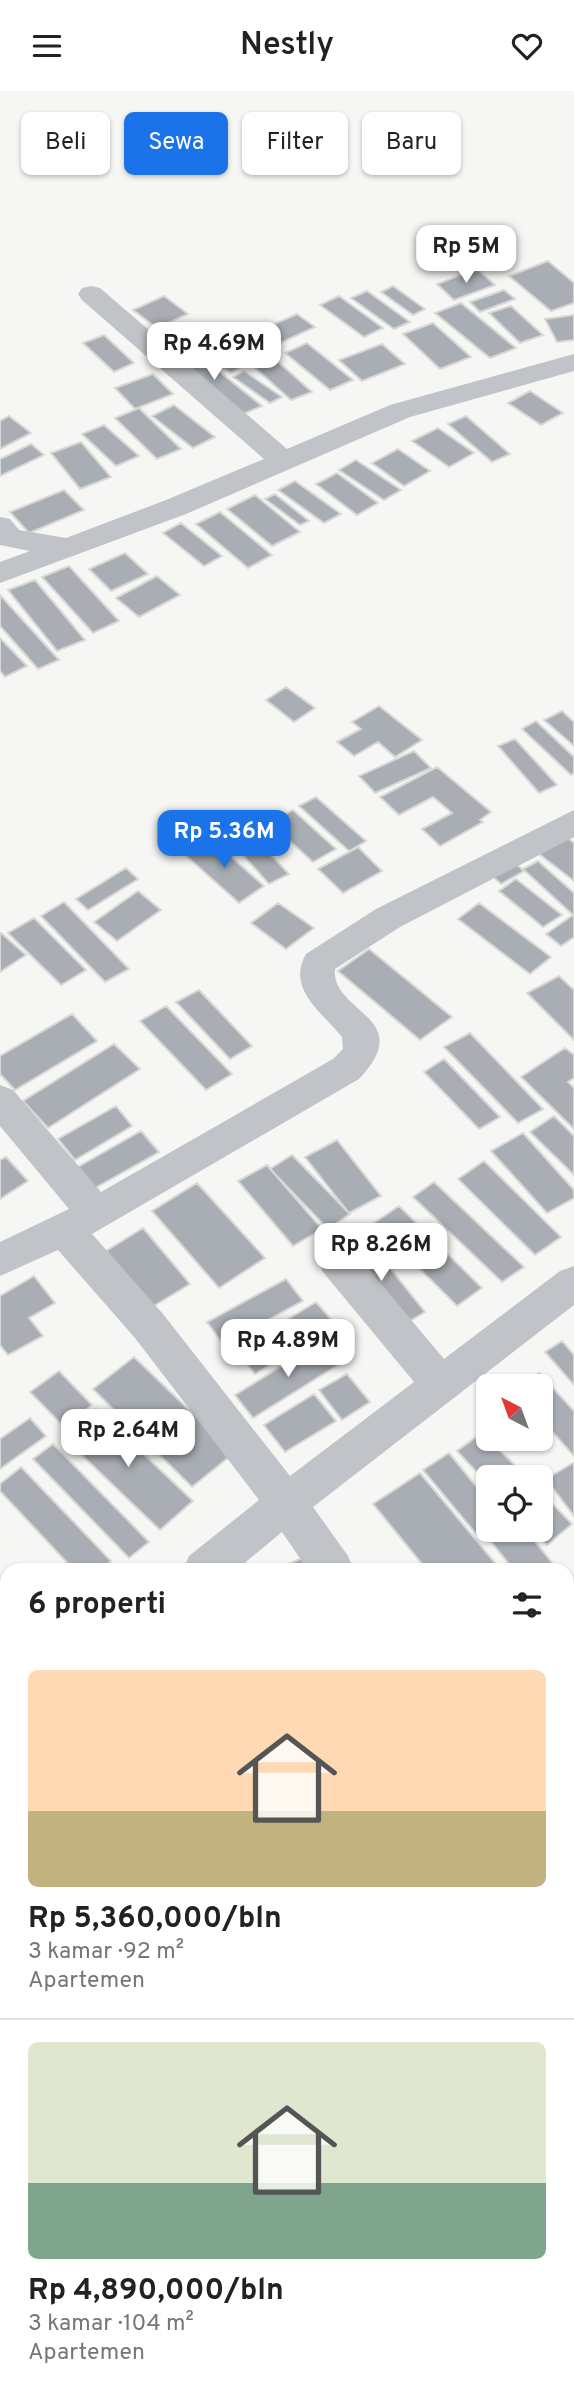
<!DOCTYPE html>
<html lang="id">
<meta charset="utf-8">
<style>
:root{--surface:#fff;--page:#f6f6f6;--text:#222;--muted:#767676;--line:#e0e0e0;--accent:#1a73e8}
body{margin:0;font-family:Overpass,sans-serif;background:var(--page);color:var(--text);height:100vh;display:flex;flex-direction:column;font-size:26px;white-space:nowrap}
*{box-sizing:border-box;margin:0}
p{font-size:23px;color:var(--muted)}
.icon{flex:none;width:38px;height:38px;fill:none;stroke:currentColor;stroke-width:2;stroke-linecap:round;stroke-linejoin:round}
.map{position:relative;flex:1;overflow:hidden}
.panel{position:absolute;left:0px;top:1472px;width:574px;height:842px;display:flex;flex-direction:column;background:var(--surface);border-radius:21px 21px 0 0;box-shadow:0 2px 5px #0004}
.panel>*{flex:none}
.guide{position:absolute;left:21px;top:21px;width:532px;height:63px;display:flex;gap:14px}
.needle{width:46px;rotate:319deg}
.controls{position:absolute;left:476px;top:1283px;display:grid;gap:14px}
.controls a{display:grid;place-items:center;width:77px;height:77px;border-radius:10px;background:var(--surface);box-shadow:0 2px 5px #0004;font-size:35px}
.price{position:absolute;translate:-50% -60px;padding:0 16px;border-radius:14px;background:#fff;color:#222;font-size:23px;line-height:46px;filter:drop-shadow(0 2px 4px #0008)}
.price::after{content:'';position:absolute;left:50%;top:42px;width:21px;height:16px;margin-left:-10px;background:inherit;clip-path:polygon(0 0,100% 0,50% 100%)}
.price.current{background:var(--accent);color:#fff}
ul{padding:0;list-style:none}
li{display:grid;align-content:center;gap:14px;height:371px;padding:0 28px}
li+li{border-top:2px solid var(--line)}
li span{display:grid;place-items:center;height:217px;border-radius:10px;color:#555}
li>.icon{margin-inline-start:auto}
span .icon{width:126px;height:126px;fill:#fffc;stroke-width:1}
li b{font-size:30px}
h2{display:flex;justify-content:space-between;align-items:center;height:84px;padding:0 28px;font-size:30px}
.chip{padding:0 24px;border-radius:10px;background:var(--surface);box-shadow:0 2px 5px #0004;font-size:24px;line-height:63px}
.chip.current{background:var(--accent);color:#fff}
header{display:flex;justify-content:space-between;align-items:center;height:91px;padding:0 28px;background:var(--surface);font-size:32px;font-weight:600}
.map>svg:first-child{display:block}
</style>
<header><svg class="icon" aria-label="menu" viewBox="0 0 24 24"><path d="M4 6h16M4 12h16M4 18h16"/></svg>Nestly<svg class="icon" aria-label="heart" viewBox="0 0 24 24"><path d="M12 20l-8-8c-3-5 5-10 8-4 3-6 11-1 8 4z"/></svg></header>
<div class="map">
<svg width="574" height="2313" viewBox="0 0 574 2313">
<rect width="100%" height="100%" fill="#f6f6f4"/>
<path fill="#a8aeb4" stroke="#d8d8d6" stroke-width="2" d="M548 170 574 192V212L551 220 509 185Z
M477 178 495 194 454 209 437 193Z
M393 195 425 218 413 224 381 201Z
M504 199 515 208 480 221 470 211Z
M367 200 410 231 394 238 351 207Z
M164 205 188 223 157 237 133 219Z
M339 205 383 237 364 246 320 214Z
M461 212 516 257 490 267 435 222Z
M511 215 543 244 520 252 489 222Z
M297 223 315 236 278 253 261 239Z
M574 224V249L557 251 545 228Z
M433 232 471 266 440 278 403 243Z
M172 236 192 250 171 260 151 246Z
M240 241 267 263 253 270 224 248Z
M104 244 134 272 114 281 83 252Z
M206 249 246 274 231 282 192 257Z
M307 252 353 289 330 299 285 262Z
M382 253 405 273 362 290 339 269Z
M189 256 262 315 238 325 167 266Z
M276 269 312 301 291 309 255 277Z
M244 280 282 306 270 312 233 286Z
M153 283 173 303 135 318 115 297Z
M530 300 563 322 541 334 508 312Z
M174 314 215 346 193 357 152 325Z
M139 317 181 358 157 368 115 327Z
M9 325 31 342 0 358V330Z
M466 325 510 363 492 371 448 333Z
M104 334 139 365 116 375 82 343Z
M438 337 474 362 449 376 412 350Z
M81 351 111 386 80 398 51 362Z
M31 353 44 364 0 385V368Z
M398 358 430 380 404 395 372 372Z
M356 369 401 399 384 409 339 379Z
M337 382 378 412 357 424 316 393Z
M295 390 341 423 324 432 278 399Z
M64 399 84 419 29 442 10 421Z
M275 403 309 430 300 434 265 408Z
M255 404 300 441 272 455 227 418Z
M220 421 272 464 248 477 196 433Z
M181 432 222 465 204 475 163 442Z
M125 462 148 483 111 500 89 478Z
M69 475 119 530 93 542 42 486Z
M157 485 180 504 139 526 116 507Z
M35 489 85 549 57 560 8 499Z
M0 504 59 569 38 578 0 535Z
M0 547 27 575 5 586 0 580Z
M286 596 315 617 294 631 266 609Z
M379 615 422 649 395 666 378 651 354 665 337 651 361 638 352 631Z
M562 620 574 631V655L544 629Z
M536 630 574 666V682L571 684 522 638Z
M515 648 557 694 539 702 498 655Z
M414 660 431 677 375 702 359 685Z
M437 676 491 721 480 729 483 731 440 755 422 738 452 722 433 706 399 724 380 706Z
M316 706 366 750 349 760 299 715Z
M293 719 336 758 313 771 270 732Z
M560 741 574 752V790L534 759Z
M252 744 289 783 269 793 233 753Z
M209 746 264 795 239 812 183 762Z
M358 756 382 780 343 802 318 778Z
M510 767 524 780 501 793 487 780Z
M538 770 574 802V846L561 855 546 843 573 824 523 778Z
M126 777 138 788 88 819 76 808Z
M516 788 562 824 543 836 499 800Z
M138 800 161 819 117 850 94 831Z
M64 811 129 878 105 891 41 825Z
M278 812 314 837 286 858 251 832Z
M479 812 551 866 530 883 458 828Z
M34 827 86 879 61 894 8 842Z
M1 842 26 864 0 881V843Z
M369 858 452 926 420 949 338 880Z
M559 885 574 899V949L527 902Z
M199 899 252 955 230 968 176 911Z
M166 915 232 983 206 999 140 930Z
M72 923 97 950 15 999 0 983V965Z
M470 942 543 1018 518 1032 444 956Z
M114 953 140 978 48 1037 23 1010Z
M565 957 574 964V987L568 991 574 997V1038L521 986Z
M444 968 500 1026 479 1038 424 981Z
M116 1015 132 1035 75 1069 58 1048Z
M554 1025 574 1045V1084L530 1041Z
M141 1040 159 1061 95 1097 78 1076Z
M523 1042 574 1099V1107L547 1122 491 1060Z
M337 1049 381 1105 349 1122 305 1066Z
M292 1064 349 1122 350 1123 328 1138 270 1078Z
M6 1066 28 1090 0 1108V1069Z
M484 1070 561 1146 535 1164 458 1088Z
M267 1074 322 1138 293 1155 238 1090Z
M434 1091 524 1176 502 1191 413 1106Z
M197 1092 265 1167 219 1197 152 1120Z
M399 1115 482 1197 457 1215 374 1132Z
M143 1137 190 1193 152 1216 106 1160Z
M366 1147 425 1221 396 1238 337 1163Z
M34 1185 55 1212 29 1227 43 1245 8 1264 0 1254V1205Z
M286 1188 303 1210 223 1253 207 1231Z
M316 1211 335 1233 255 1283 236 1260Z
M322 1250 341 1272 253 1327 235 1304Z
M562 1250 574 1264V1294L545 1261Z
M134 1266 234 1362 192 1396 93 1298Z
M59 1280 92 1314 64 1336 30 1301Z
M539 1282 574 1320V1365L541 1328V1295H521Z
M347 1283 370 1311 342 1329 319 1299Z
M314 1303 336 1330 285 1361 264 1334Z
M96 1318 193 1410 160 1439 63 1346Z
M30 1327 46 1345 0 1378V1348Z
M483 1341 488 1348 527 1386H488V1393L457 1360Z
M53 1353 149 1451 129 1467 33 1368Z
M449 1362 488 1410V1436L477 1444 423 1379Z
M573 1372 574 1373V1425L546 1388Z
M21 1376 111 1470 101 1479H74L0 1400V1393Z
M420 1382 501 1479H427L373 1413Z
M541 1401 572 1433 547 1454 531 1438H541Z
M501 1438H525L558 1479H514L488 1447Z
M302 1467 308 1479H275Z
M567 1490 574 1498V1554L567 1545Z
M567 1557 574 1566V1611L567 1616Z
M574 1652V1720L572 1722 567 1715V1657Z
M7 1806V1850L0 1839V1811Z
M0 1922 7 1930V2002L0 2008Z
M567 1988 574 1997V2046L567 2051Z
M7 2012V2044L0 2034V2018Z
M574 2049V2110L567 2116V2055Z
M574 2143V2203L567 2210V2150Z
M0 2182 7 2193V2246L0 2236Z
M574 2223V2264L567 2255V2231Z
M0 2262 7 2271V2306H19L13 2313H0Z
M48 2306H70L64 2313H52Z
M104 2306H149L142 2313H109Z
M456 2306H539L545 2313H462Z"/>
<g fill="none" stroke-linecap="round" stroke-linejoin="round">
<path fill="#c0c3c7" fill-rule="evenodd" d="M91 195 100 197 287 358 390 314 574 263V280L410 326 186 423 0 492V471L30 460 0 454V426L10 428 19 439 66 447 166 409 264 368 82 209 78 203 82 197Z
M574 719V746L400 836 335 878C331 922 418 926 359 988L92 1143 163 1223 290 1385 414 1291 323 1181 318 1169 323 1157 337 1153 351 1157 444 1268 560 1180 574 1175V1214L313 1416 348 1465 354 1479H308L282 1441 236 1479H183L189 1465 259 1409 135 1247 58 1159 0 1185V1151L69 1118 0 1035V994L13 999 101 1101 333 968 343 958 342 946C322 921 286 898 306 863L376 818Z
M7 1618V1665L0 1668V1621Z
M7 2098V2152L0 2155V2101Z
M567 2266 574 2269V2313H550L547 2306H567Z"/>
</g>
</svg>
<div class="controls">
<a><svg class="needle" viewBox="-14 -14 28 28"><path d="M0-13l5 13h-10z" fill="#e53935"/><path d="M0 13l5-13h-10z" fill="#767676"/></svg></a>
<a><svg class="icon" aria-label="locate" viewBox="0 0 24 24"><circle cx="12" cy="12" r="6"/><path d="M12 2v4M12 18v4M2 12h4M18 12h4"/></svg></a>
</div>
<b class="price" style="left:466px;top:194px">Rp 5M</b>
<b class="price" style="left:214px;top:291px">Rp 4.69M</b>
<b class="price current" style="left:224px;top:779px">Rp 5.36M</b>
<b class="price" style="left:381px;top:1192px">Rp 8.26M</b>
<b class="price" style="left:288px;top:1288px">Rp 4.89M</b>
<b class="price" style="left:128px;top:1378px">Rp 2.64M</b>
<div class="guide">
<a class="chip">Beli</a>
<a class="chip current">Sewa</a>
<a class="chip">Filter</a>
<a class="chip">Baru</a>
</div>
<section class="panel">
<h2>6 properti<svg class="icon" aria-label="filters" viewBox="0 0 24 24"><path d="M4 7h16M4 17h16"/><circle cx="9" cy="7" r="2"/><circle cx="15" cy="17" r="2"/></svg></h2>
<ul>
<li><span style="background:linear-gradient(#ffd9b3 65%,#c2b280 0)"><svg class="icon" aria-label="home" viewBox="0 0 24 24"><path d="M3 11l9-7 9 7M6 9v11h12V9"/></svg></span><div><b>Rp 5,360,000/bln</b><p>3 kamar · 92 m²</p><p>Apartemen</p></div></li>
<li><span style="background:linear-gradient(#dfe7d0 65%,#7fa58c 0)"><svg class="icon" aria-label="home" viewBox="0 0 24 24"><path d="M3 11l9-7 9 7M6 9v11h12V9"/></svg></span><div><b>Rp 4,890,000/bln</b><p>3 kamar · 104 m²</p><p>Apartemen</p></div></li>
</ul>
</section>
</div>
